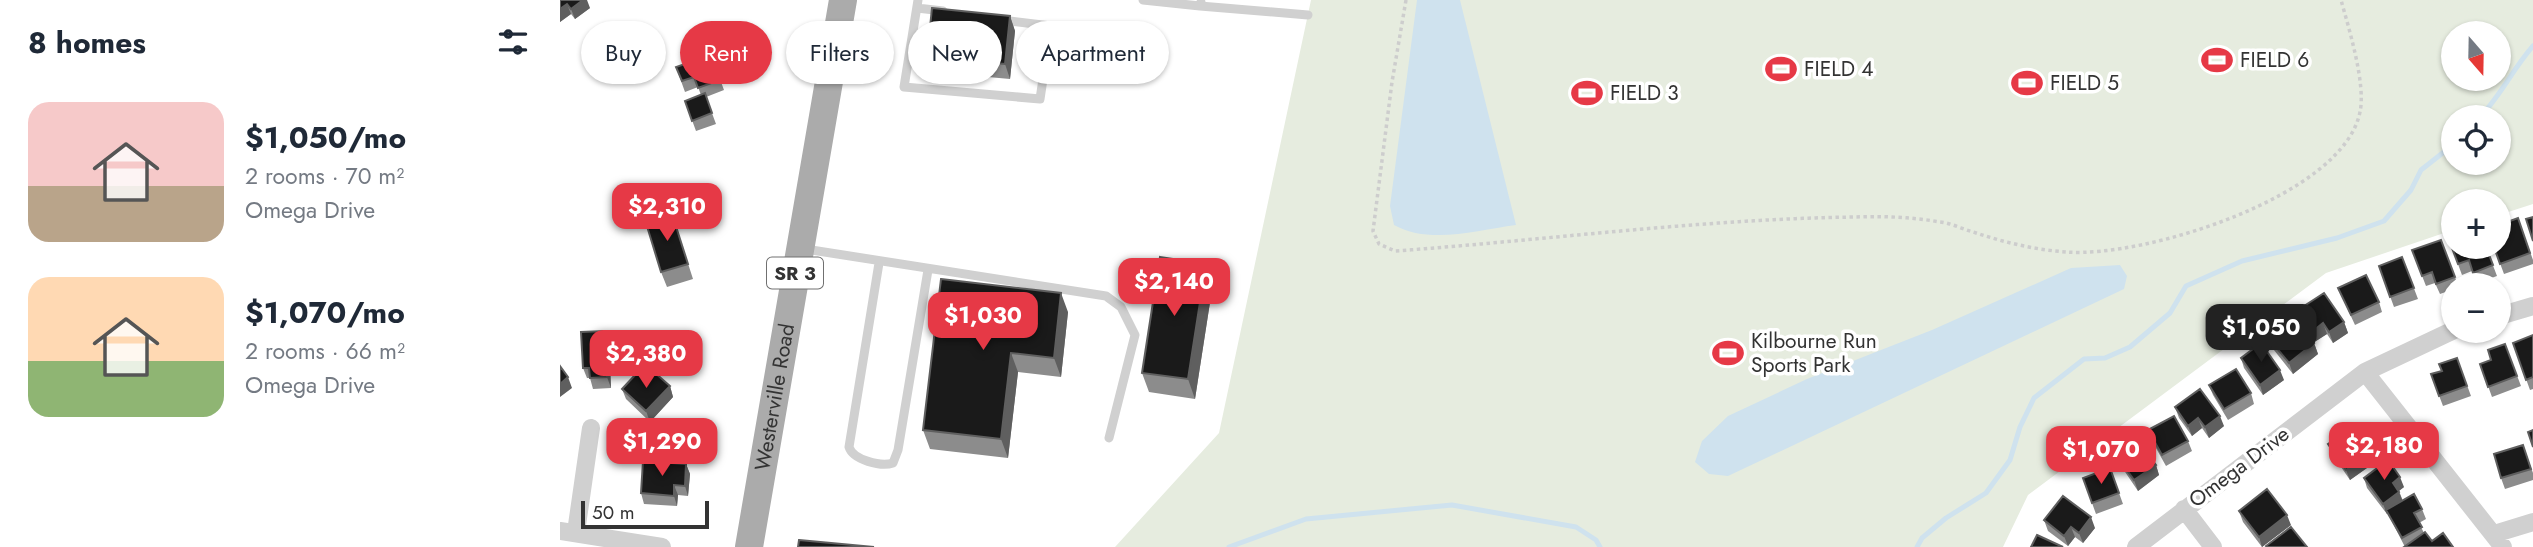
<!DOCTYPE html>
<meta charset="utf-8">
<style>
:root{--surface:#fff;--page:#f2f2f3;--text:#1f2937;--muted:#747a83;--accent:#e63946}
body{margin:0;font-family:Jost,sans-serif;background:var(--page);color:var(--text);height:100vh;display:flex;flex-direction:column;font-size:26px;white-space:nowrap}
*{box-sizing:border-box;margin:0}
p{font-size:23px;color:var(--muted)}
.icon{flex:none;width:38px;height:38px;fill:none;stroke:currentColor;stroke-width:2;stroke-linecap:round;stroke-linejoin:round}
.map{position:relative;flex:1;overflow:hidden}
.panel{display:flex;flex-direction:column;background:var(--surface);width:560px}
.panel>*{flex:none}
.guide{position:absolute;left:21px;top:21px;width:665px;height:63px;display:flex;gap:14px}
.needle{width:46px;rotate:160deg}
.tools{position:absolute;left:1881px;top:21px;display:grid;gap:14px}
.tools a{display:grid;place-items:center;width:70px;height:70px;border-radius:50%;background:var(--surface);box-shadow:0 2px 5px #0004;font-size:35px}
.scale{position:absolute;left:21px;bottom:18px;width:128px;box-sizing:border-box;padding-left:7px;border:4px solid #333;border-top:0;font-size:19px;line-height:24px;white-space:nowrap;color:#333;-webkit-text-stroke:5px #fff;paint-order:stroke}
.price{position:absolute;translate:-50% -60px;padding:0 16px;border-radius:14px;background:var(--accent);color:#fff;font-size:23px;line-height:46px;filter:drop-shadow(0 2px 4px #0008)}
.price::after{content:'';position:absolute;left:50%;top:42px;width:21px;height:16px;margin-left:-10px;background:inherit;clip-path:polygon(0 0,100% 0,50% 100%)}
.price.selected{background:#222;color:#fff}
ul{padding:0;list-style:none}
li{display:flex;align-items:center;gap:21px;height:175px;padding:0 28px}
li span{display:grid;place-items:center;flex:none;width:196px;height:140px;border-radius:21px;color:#555}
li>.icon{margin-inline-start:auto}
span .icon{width:84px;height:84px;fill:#fffc;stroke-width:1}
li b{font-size:30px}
h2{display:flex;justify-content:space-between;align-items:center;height:84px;padding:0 28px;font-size:30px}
.pill{padding:0 24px;border-radius:32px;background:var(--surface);box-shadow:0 2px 5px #0004;font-size:24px;line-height:63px}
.pill.selected{background:var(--accent);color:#fff}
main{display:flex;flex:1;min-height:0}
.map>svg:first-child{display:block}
</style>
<main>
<section class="panel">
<h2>8 homes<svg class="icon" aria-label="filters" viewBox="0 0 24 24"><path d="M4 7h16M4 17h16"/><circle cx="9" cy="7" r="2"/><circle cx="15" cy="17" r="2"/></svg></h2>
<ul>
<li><span style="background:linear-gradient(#f6c9c9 60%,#b9a48a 0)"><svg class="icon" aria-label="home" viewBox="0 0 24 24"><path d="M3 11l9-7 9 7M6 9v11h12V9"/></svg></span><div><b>$1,050/mo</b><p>2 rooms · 70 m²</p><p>Omega Drive</p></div></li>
<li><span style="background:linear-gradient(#ffd9b3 60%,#8fb573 0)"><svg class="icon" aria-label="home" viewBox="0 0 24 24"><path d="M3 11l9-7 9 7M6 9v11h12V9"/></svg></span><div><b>$1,070/mo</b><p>2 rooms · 66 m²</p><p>Omega Drive</p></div></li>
</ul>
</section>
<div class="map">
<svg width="1973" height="547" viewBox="0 0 1973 547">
<rect width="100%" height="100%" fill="#fff"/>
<path fill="#e6ecdf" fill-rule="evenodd" d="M751 0H1973V204L1939 215V201H1894L1893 230 1766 273 1468 495 1443 547H555L659 433ZM1894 33H1939V79H1894ZM1894 117H1939V163H1894Z"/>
<path fill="#cfe2ee" d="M857 0H900L956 225C917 230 870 245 834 225L830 206Z
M1560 265 1567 276 1564 289 1168 476 1149 474 1135 462 1142 441 1168 416 1247 379 1372 330 1511 268Z"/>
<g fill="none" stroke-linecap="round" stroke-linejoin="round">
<path stroke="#cfe2ee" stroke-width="5" d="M1920 117C1941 95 1953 69 1973 46
M669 547 746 519 892 505 1016 527 1036 540 1040 547
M1357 547 1362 538 1386 518 1426 493 1450 460 1460 427 1474 398 1524 359 1545 358 1570 347 1610 313 1626 286 1682 261 1777 238 1824 221 1851 190 1861 170 1894 144"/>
<path stroke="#cdcdcd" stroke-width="3.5" stroke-dasharray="3.5 3.5" stroke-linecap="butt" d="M846 0 832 82 813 231 819 244 835 251C988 240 1141 219 1295 217 1323 216 1352 217 1380 222 1391 223 1402 229 1413 232 1443 242 1475 250 1507 252 1583 258 1783 197 1800 112 1806 84 1789 29 1781 0"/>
<path stroke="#d0d0d0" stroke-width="9" d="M358 0 344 87 480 99 491 26 442 20
M583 0 640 6 641 2
M640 6 748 15
M357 8 383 11
M245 249 546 296 561 307 575 335 549 438
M319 263 289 447C293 460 321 467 333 463L338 450 368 270"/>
<path stroke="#d0d0d0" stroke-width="18" d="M1939 316 1973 306
M1805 372 1943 547
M1624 509 1653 547
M0 531 102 547
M16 532 31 428
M1934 534 1973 522
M1576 547 1805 372 1894 330"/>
<path stroke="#ababab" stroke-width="28" id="s1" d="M189 547 283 0"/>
</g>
<path fill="#8c8c8c" d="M0 0 30 8 15 19 11 14 0 22Z
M450 16 455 31 450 79 373 72 367 57Z
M151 55 164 90 146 97 156 124 136 131 125 101 141 95 138 87 125 92 116 67Z
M112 214 133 279 107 287 101 272Z
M1958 218 1973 260V264L1944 274 1934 247Z
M1881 240 1898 285H1894V289L1880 294 1875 283 1866 286 1852 250Z
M1889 240 1926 247 1937 276 1917 283 1912 271 1902 275Z
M1842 257 1858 299 1834 307 1819 266Z
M381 279 508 312 501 377 458 372 448 458 370 449 363 430Z
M653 283 635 399 589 392 582 373Z
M1778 288 1819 302 1822 312 1795 325Z
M1738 310 1784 322 1788 333 1773 343 1767 334 1756 341 1742 321Z
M1706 335 1754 343 1758 354 1733 374 1710 345Z
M1973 335V389L1970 390 1953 343Z
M49 342 51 388 33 389 30 378H27L23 368Z
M1945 344 1961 386 1932 397 1920 364 1931 360Z
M1681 358 1724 380 1703 395 1684 368Z
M1897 358 1911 396 1883 406 1871 374 1882 371Z
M86 381 110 386 113 397 91 421 124 420 127 430 128 459 92 460 89 449V421L66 399 62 389Z
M1649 385 1691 393 1694 404 1668 420 1653 395Z
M1615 407 1664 426 1649 438 1642 428 1632 436 1619 418Z
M1588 430 1628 441 1632 451 1606 466 1592 441Z
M1795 438 1817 448 1821 458 1790 480 1772 454 1768 444Z
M1963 445 1973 473V480L1945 489 1941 478Z
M1555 453 1596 465 1599 475 1578 491 1559 463Z
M126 464 130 474 128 496 118 495 117 506 84 504 81 493Z
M1550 468 1563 504 1536 514 1523 478Z
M1804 478 1844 487 1839 491 1843 501 1862 509 1866 519 1859 523 1864 533 1872 541 1893 547H1845L1828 514H1827L1807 488Z
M1679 511 1731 525 1702 547 1683 522Z
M1484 520 1535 528 1523 543 1515 537 1508 546 1488 531Z"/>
<path fill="#5f5f5f" d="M23 0H27L30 8 15 19 11 9Z
M7 4 11 14 0 22V9Z
M450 16 455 31 450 79 445 64Z
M646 264 653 283 635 399 628 379Z
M501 293 508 312 501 377 494 358Z
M1784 322 1788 333 1773 343 1769 332Z
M1763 323 1767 334 1756 341 1753 331Z
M45 331 49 342 51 388 47 377Z
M1754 343 1758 354 1733 374 1729 363Z
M451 353 458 372 448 458 441 439Z
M1720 370 1724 380 1703 395 1700 385Z
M8 377 12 388 0 397V384Z
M110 386 113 397 90 422 86 411Z
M1660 416 1664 426 1649 438 1645 427Z
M1638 418 1642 428 1632 436 1628 426Z
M124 420 127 430 128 459 124 448Z
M1817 448 1821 458 1790 480 1786 470Z
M126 464 130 474 128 496 125 486Z
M1596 465 1599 475 1578 491 1574 480Z
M1840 477 1844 487 1836 493 1833 483Z
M114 485 118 495 117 506 114 496Z
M1839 492 1843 502 1826 510 1828 514H1827L1823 504Z
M1727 515 1731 525 1702 547 1699 537Z
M1531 517 1535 528 1523 543 1519 533Z
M1511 527 1515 537 1508 546 1504 536Z"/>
<path fill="#1a1a1a" stroke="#5f5f5f" stroke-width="2" d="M0 0H23L11 9 7 4 0 9Z
M372 8 450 16 445 64 367 57Z
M151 55 160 80 138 88 134 77 122 81 116 67Z
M145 93 152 113 132 121 125 101Z
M112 214 128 264 101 272 86 223Z
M1973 217V241L1966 219Z
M1958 218 1970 253 1940 264 1934 247H1939V225Z
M1894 239V247H1926L1933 265 1913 273 1909 260 1898 264 1889 240Z
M1881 240 1895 277 1876 284 1872 272 1862 276 1852 250Z
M600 257 646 264 628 379 582 373Z
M1842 257 1854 288 1830 297 1819 266Z
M1806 275 1819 302 1791 315 1778 288Z
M381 279 501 293 494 358 451 353 441 439 363 430Z
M1764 293 1784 322 1769 332 1763 323 1753 331 1738 310Z
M1731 315 1754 343 1729 363 1706 335Z
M45 331 47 377 30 378 29 368H23L21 332Z
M1973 335V377L1966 380 1953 343Z
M1701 343 1720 370 1700 385 1681 358Z
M1945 344 1957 376 1928 387 1920 364 1931 360 1928 350Z
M1897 358 1907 386 1879 396 1871 374 1882 371 1879 364Z
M0 366 8 377 0 384Z
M1676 369 1691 393 1664 409 1649 385Z
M94 372 110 386 86 411 62 389 77 373 86 381Z
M1640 389 1660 416 1645 427 1638 418 1628 426 1615 407Z
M1614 416 1628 441 1602 455 1588 430Z
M124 420V448L89 449 88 421Z
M1789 430 1795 438 1805 431 1817 448 1786 470 1768 444Z
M1973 430V447L1968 432Z
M1576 438 1596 465 1574 480 1555 453Z
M1963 445 1971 469 1941 478 1934 454Z
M1828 460 1840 477 1833 483 1839 492 1823 504 1804 478Z
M83 461 126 464 125 486 114 485V496L81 493Z
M1550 468 1559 493 1532 503 1523 478Z
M1707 489 1727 515 1699 537 1679 511Z
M1854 494 1862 509 1854 513 1862 527 1842 538 1826 510Z
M1503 496 1531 517 1519 533 1511 527 1504 536 1484 520Z
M1731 527 1747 547H1707L1706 546Z
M1865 532 1872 541 1883 533 1893 547H1844Z
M1477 535 1503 547H1471Z
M239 540 314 547H238Z"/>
<defs>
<symbol id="stadium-bare" viewBox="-9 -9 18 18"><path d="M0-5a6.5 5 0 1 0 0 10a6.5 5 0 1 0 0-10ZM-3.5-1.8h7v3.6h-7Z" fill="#e63946" stroke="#fff" stroke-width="2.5" paint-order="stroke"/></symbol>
</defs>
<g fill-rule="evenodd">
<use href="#stadium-bare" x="1635" y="38" width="44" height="44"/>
<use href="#stadium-bare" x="1199" y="47" width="44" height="44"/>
<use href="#stadium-bare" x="1445" y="61" width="44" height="44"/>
<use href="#stadium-bare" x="1005" y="71" width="44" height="44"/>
<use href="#stadium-bare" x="1146" y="331" width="44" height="44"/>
</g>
<g text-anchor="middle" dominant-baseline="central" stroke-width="7" stroke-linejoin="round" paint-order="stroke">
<rect fill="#fff" stroke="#707070" stroke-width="2" x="207" y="257.5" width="56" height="31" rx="5"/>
<g font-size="19" font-weight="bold" fill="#333">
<text x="235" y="273">SR 3</text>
</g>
<g font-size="21" fill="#333" stroke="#fff" text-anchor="start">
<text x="1680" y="60">FIELD 6</text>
<text x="1244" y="69">FIELD 4</text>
<text x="1490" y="83">FIELD 5</text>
<text x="1050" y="93">FIELD 3</text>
<text x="1191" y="341">Kilbourne Run<tspan x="1191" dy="24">Sports Park</tspan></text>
</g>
<g font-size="21" fill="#333" stroke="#fff">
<text stroke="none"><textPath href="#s1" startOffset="152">Westerville Road</textPath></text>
<text transform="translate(1679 467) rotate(-37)">Omega Drive</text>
</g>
</g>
</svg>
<div class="tools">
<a><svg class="needle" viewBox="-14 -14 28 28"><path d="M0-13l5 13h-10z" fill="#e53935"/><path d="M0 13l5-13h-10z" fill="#747a83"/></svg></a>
<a><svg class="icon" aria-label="locate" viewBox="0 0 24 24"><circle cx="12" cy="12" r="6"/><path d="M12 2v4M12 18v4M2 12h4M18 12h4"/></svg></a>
<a>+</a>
<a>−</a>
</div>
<div class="scale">50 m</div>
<b class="price" style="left:107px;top:243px">$2,310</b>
<b class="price" style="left:614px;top:318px">$2,140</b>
<b class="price" style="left:423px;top:352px">$1,030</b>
<b class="price selected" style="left:1701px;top:364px">$1,050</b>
<b class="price" style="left:86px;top:390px">$2,380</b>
<b class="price" style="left:102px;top:478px">$1,290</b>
<b class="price" style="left:1824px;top:482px">$2,180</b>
<b class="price" style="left:1541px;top:486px">$1,070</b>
<div class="guide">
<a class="pill">Buy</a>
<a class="pill selected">Rent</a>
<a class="pill">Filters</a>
<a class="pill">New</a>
<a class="pill">Apartment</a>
</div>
</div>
</main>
